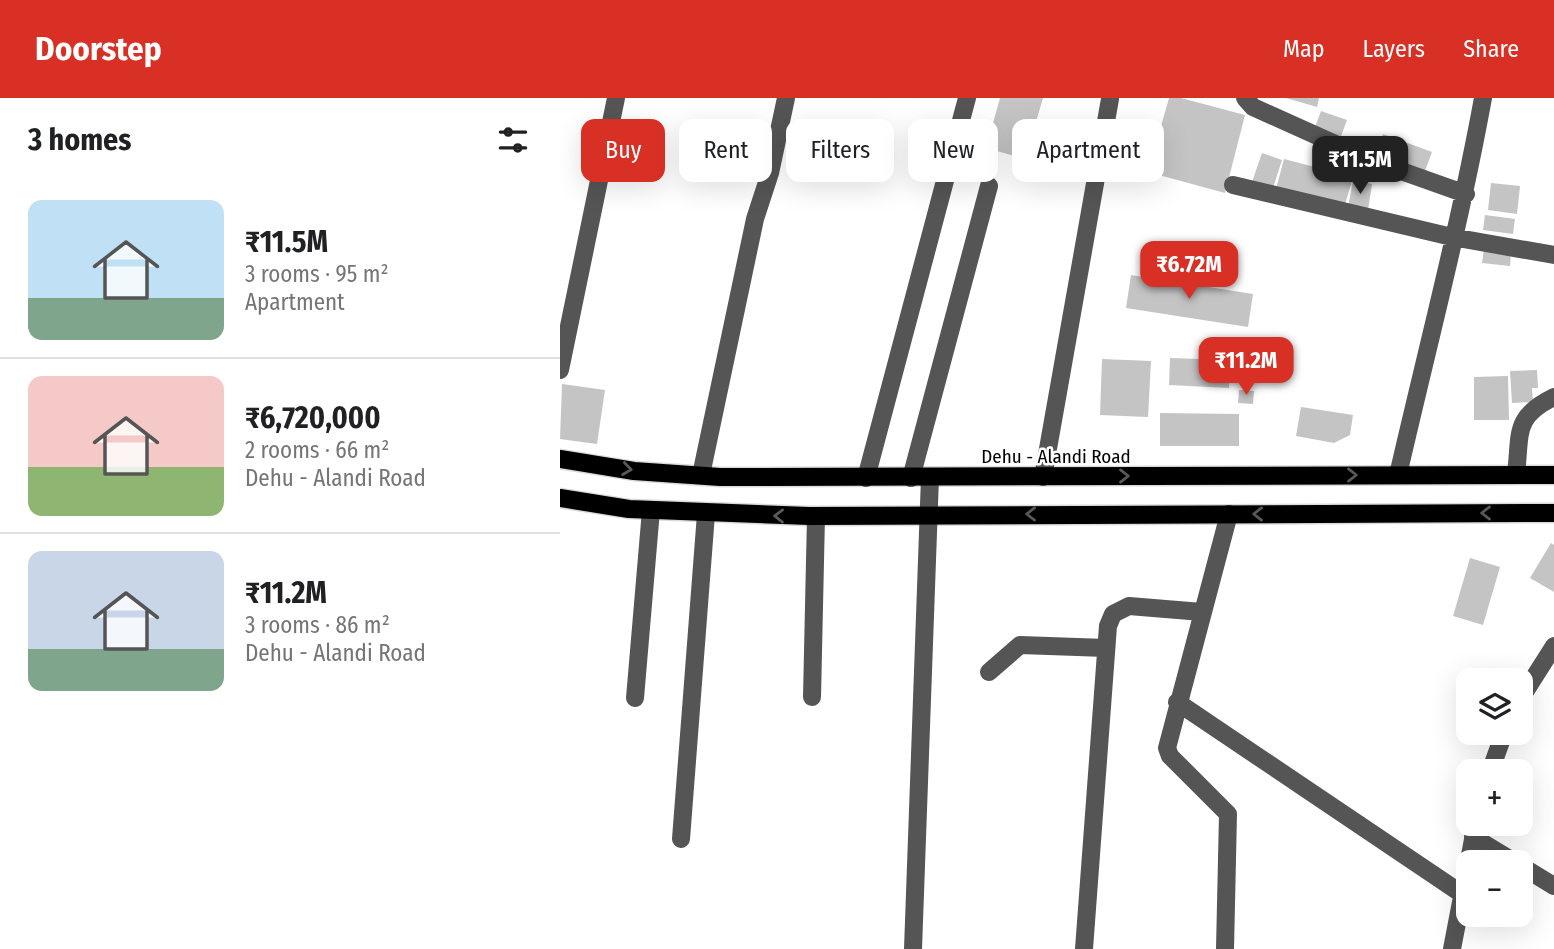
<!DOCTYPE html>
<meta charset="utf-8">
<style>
:root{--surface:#fff;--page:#f2f2f2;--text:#202124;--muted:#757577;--line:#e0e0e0;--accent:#d93025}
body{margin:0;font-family:"Fira Sans Condensed",sans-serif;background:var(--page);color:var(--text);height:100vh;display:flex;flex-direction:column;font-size:26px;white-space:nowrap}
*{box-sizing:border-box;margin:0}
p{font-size:23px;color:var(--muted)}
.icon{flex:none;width:38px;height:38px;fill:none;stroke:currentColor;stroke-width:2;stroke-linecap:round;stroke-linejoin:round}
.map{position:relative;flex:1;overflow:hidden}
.sheet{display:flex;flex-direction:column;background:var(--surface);width:560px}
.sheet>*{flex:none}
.guide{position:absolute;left:21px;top:21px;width:665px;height:63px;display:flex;gap:14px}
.fabs{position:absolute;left:896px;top:570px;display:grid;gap:14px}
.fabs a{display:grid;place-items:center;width:77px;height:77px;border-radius:14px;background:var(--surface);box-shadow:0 7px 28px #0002;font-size:35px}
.price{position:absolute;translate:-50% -60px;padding:0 16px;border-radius:14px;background:var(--accent);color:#fff;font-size:23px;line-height:46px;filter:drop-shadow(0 2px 4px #0008)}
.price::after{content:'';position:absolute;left:50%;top:42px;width:21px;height:16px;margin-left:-10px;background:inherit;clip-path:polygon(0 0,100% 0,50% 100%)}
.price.current{background:#222;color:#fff}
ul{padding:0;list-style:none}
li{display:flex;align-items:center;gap:21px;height:175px;padding:0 28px}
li+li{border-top:2px solid var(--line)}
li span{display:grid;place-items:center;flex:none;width:196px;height:140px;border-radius:14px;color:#555}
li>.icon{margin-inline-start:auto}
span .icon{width:84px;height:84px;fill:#fffc;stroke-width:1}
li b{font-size:30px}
h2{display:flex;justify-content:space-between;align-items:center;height:84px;padding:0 28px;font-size:30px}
.chip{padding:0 24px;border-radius:14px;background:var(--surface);box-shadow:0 7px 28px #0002;font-size:24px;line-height:63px}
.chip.current{background:var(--accent);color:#fff}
header{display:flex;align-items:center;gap:42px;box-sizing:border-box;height:98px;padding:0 35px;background:var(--accent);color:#fff}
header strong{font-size:33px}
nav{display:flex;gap:38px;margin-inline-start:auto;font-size:24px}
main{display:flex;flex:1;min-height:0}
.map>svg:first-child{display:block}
</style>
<header>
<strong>Doorstep</strong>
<nav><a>Map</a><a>Layers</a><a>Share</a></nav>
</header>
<main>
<section class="sheet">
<h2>3 homes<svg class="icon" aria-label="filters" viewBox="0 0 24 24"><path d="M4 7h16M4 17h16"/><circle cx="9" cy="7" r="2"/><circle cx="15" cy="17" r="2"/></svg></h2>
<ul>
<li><span style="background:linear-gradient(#bfe0f5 70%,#7fa58c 0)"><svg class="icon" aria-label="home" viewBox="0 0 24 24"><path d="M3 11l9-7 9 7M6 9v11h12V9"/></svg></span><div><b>₹11.5M</b><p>3 rooms · 95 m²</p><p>Apartment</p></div></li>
<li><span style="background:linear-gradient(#f6c9c9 65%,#8fb573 0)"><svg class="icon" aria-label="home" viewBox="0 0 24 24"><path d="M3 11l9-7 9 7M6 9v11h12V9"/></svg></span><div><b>₹6,720,000</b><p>2 rooms · 66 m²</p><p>Dehu - Alandi Road</p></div></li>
<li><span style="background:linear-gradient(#c9d6e8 70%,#7fa58c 0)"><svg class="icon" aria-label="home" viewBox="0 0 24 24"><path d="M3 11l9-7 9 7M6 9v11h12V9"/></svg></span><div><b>₹11.2M</b><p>3 rooms · 86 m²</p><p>Dehu - Alandi Road</p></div></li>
</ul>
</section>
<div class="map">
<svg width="994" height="851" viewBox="0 0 994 851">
<rect width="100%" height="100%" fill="#fff"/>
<path fill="#c4c4c4" d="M440 0H483L465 61 426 50Z
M609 0H621L685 17 665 95 588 74Z
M726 0H759L757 9Z
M761 13 787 22 780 41 754 32Z
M823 36 872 54 865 73 816 55Z
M702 55 722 62 713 90 692 84Z
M724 61 793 79 784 110 716 91Z
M793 83 812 86 808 112 788 109Z
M931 85 960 88 957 116 928 112Z
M925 117 955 121 953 136 923 132Z
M924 151 951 153 950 168 922 165Z
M571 177 693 196 688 229 566 210Z
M610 260 670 262 669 290 609 287Z
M542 261 591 263 588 319 540 317Z
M977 272 978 290H972L973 304 952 305 950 273Z
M948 278 949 322H914V279Z
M2 286 45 292 37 346 0 341Z
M679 292 694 293 693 306 678 305Z
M741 309 793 317 790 337 774 345 736 338Z
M600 315 679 316V348H600Z
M991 445 994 447V494L970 480Z
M910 460 940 469 923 527 893 518Z"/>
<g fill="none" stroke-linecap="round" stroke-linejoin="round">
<defs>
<path id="major" d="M0 361 74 373 160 379 994 377
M0 400 69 411 249 418 994 415"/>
</defs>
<use href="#major" stroke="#dbdbdb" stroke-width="21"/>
<path stroke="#555" stroke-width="18" d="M685 0 693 9 813 63 906 96
M673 87 892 139 994 157
M0 272 56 0
M956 376C961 335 953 319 994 299
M141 377 195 121 210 75 226 0
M838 377C867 251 900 126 923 0
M483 379 550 1
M306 380 407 0
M351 380 429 88
M429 574 460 547 546 550
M252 599 256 418
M75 600 91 412
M961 600 994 548
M617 604 902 796
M930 674 944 635
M913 739 956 765
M121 741 146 416
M961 768 994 788
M353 851 370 379
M524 851 548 528 553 516 569 508 642 514
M665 851 668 716 610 658 607 650 669 416
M892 851 916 726"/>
<use href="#major" stroke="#000" stroke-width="18"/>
</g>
<defs><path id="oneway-chevron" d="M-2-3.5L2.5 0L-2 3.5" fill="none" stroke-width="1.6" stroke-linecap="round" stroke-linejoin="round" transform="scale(1.75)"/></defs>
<g stroke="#595959">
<use href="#oneway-chevron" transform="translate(67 371) rotate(8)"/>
<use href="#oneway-chevron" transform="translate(792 377)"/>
<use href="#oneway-chevron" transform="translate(564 378)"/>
<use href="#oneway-chevron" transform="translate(926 415) rotate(180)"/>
<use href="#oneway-chevron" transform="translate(471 416) rotate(180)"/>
<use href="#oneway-chevron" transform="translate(698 416) rotate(180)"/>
<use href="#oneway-chevron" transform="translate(219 418) rotate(-179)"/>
</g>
<g text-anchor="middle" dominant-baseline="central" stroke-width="5" stroke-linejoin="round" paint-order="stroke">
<g font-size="19" fill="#000" stroke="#fff">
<text x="496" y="358">Dehu - Alandi Road</text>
</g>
</g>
</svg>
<div class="fabs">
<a><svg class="icon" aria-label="layers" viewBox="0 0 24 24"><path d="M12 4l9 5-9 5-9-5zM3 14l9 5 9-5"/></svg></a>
<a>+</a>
<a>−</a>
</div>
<b class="price current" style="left:800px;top:98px">₹11.5M</b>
<b class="price" style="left:629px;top:203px">₹6.72M</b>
<b class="price" style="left:686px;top:299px">₹11.2M</b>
<div class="guide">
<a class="chip current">Buy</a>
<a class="chip">Rent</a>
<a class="chip">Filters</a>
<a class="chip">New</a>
<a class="chip">Apartment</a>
</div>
</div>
</main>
